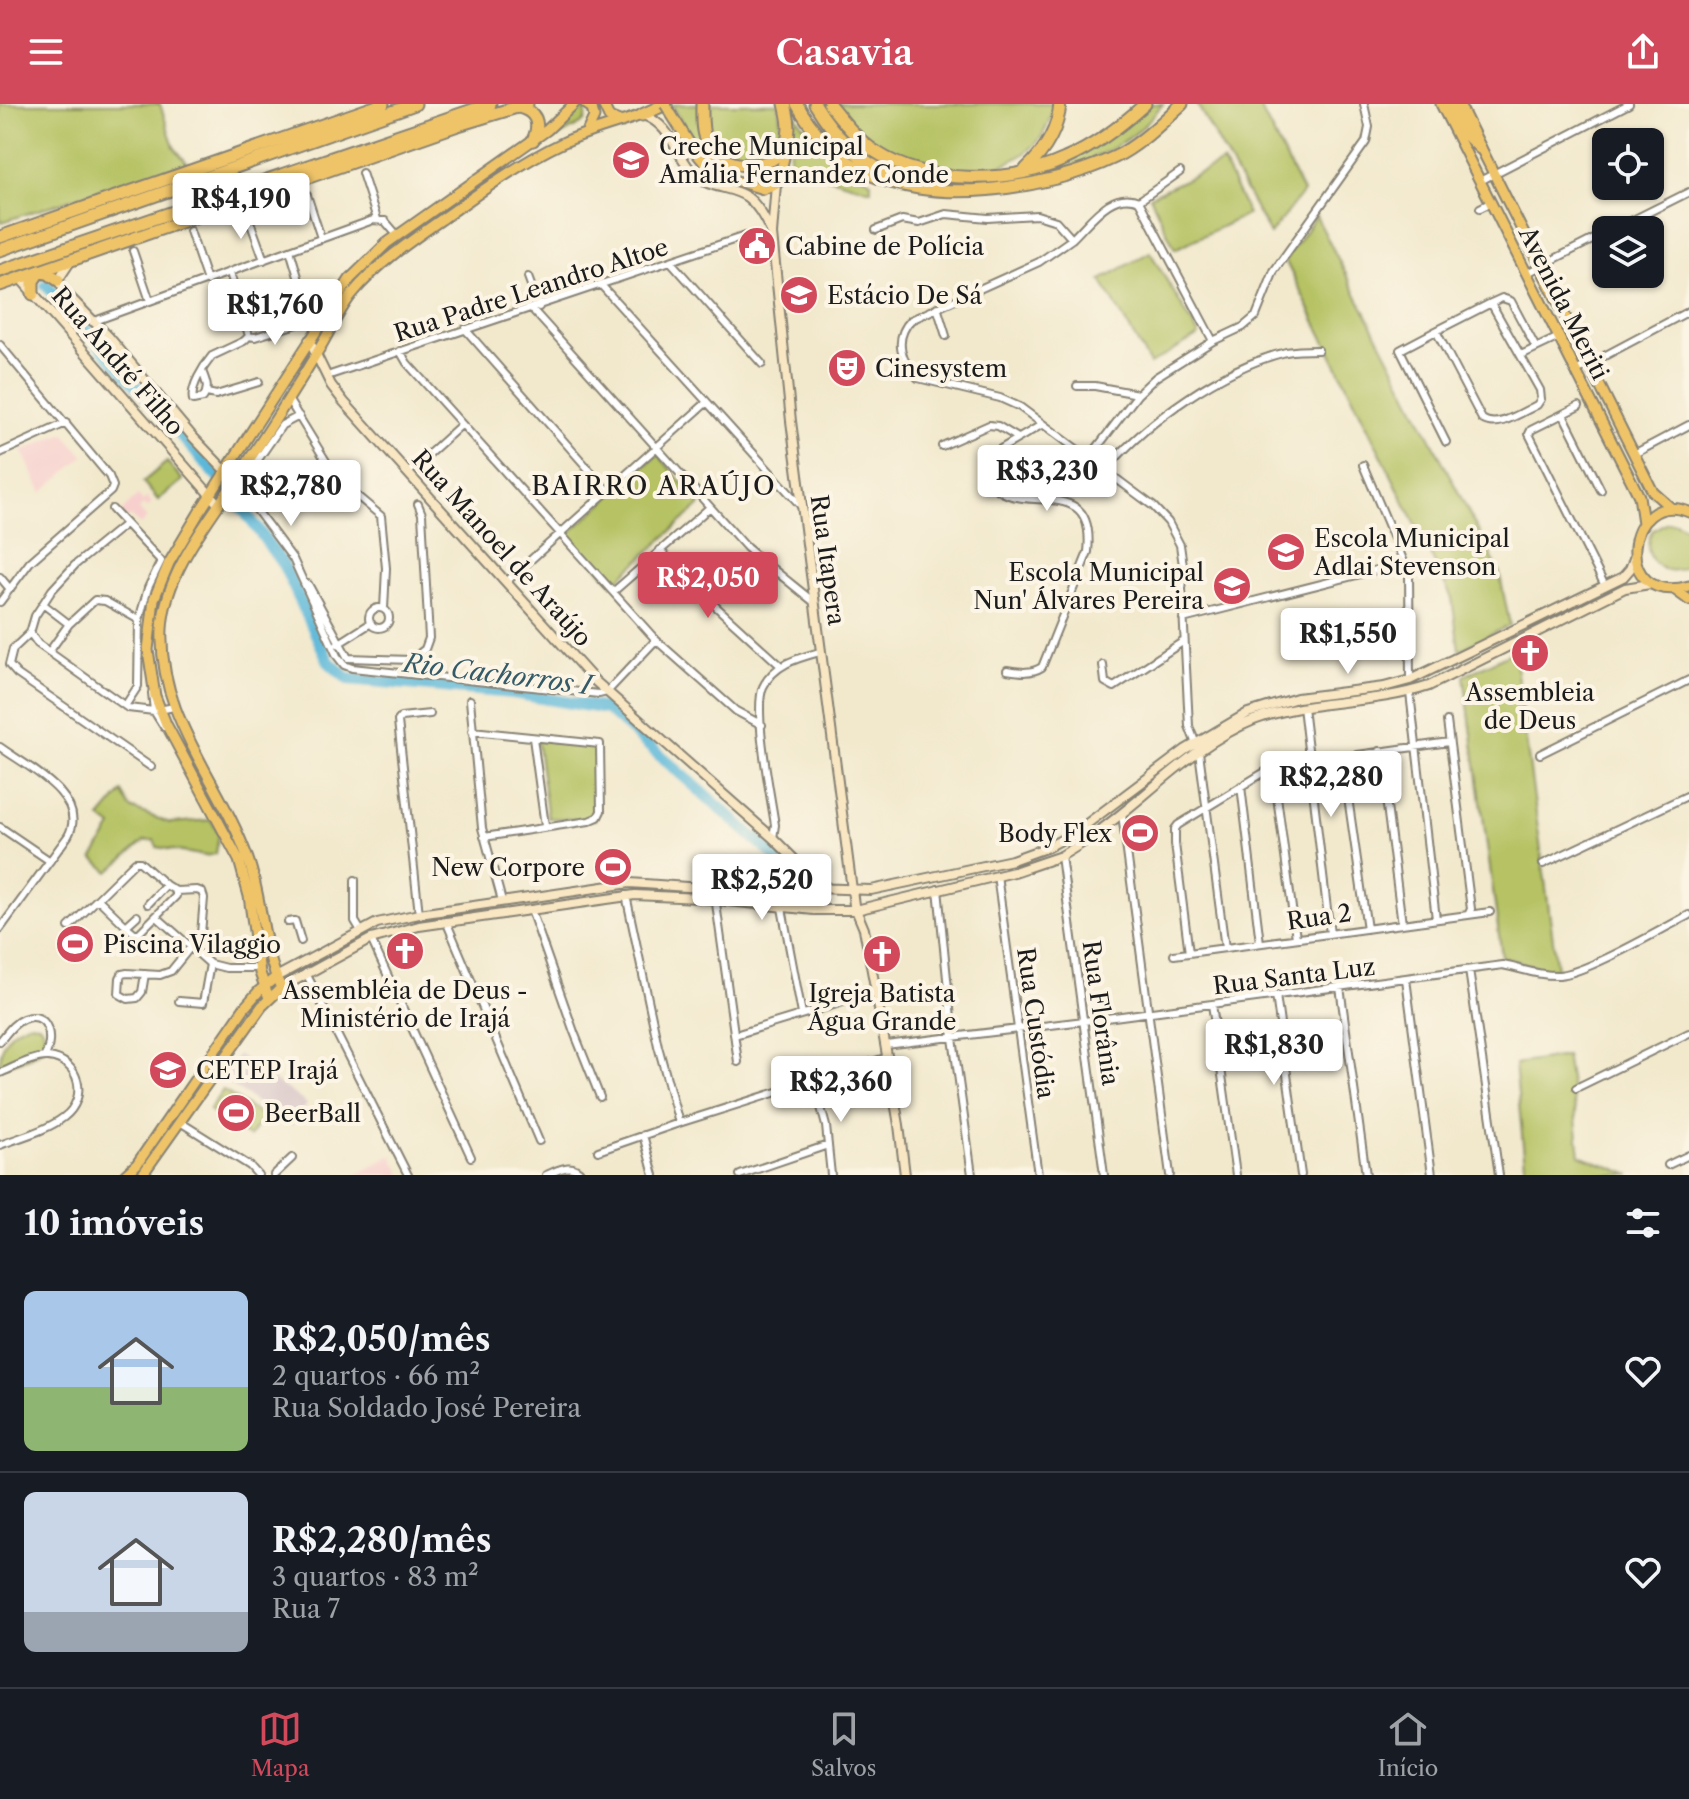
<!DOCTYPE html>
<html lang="pt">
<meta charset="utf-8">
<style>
:root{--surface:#171b24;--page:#20242c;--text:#f1f3f6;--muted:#9ea1a6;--line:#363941;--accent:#d1495b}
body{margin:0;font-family:"Libre Caslon Text",serif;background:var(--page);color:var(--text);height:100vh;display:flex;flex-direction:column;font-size:30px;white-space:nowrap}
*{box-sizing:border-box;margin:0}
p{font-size:26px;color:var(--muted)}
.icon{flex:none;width:44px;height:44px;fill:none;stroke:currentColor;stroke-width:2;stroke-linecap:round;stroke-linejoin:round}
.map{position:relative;height:1071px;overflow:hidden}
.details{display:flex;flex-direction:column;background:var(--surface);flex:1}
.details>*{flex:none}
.tools{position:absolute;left:1592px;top:24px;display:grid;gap:16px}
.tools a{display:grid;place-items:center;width:72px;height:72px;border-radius:12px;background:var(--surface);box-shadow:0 2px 6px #0004;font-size:40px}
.price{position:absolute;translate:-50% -68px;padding:0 18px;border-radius:8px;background:#fff;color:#222;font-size:26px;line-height:52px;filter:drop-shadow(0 2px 4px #0008)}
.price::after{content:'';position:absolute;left:50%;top:48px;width:24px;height:18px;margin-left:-12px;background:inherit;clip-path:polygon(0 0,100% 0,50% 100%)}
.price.active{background:var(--accent);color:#fff}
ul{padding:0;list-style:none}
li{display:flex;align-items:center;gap:24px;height:200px;padding:0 24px}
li+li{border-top:2px solid var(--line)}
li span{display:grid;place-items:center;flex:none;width:224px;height:160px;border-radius:12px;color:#555}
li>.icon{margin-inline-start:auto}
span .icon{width:96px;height:96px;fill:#fffc;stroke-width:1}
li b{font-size:34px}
h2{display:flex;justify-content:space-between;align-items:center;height:96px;padding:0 24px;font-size:34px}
header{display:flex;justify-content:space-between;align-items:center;height:104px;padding:0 24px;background:var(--accent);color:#fff;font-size:36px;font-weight:600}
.tab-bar{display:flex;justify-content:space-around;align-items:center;height:112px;border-top:2px solid var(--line);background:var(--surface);font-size:22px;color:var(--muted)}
.tab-bar a{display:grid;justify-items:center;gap:4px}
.tab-bar .active{color:var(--accent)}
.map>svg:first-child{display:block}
</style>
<header><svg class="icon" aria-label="menu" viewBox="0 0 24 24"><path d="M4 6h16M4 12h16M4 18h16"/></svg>Casavia<svg class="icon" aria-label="share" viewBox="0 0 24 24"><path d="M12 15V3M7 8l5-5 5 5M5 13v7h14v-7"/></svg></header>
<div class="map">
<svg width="1689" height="1071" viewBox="0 0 1689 1071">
<rect width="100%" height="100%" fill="#fcf5e5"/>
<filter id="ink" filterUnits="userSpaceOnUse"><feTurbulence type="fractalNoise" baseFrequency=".0125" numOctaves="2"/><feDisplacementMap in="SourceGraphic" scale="16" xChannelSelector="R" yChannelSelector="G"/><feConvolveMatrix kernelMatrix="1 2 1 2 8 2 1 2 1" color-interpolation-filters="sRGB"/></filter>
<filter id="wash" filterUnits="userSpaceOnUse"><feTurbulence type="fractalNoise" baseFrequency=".006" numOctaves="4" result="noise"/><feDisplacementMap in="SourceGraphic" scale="32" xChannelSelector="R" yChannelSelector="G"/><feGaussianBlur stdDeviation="1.8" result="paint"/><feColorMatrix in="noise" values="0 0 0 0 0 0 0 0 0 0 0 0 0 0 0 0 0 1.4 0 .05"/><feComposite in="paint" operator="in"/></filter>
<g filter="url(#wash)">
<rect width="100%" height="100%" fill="#f2e9cd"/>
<path fill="#f7d0cd" d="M64 329 84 352 42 389 22 347Z
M138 391 143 397 147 393 152 399 147 405 143 401 139 405 147 414 140 421 131 412 127 415 121 408Z
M392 1051 402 1071H356Z"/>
<path fill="#d2bec3" d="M238 950 307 1000 292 1022 222 975Z"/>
<path fill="#b6c264" stroke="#696f40" stroke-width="2" d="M0 0H160L174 43 188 60 132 75 2 118 0 112Z
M699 0 701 50 672 1Z
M703 0H778C780 13 783 25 777 37 766 61 721 62 710 37 705 27 705 11 703 0Z
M820 0H824L834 14 923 72 1046 64 1150 0H1163C1155 9 1147 19 1138 27 1091 67 987 90 927 78 908 74 887 64 871 53 849 40 835 20 820 0Z
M837 0H1053V2C1050 14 1047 26 1039 36 1007 75 938 73 895 53 872 42 851 21 837 0Z
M1197 0H1258L1303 88 1270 130Z
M580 2 586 7 585 16 581 20 516 56Z
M791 4 803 21 838 57 871 77V86L809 68 788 66 792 26Z
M1223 58 1248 110 1175 145 1150 92Z
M1316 112 1499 467 1510 521 1459 546 1452 494 1285 156Z
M1150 148 1199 231 1150 260 1101 176Z
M658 350 700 401 613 480 567 431Z
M167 358 183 376 158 396 143 378Z
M1667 418H1675L1689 425V460C1665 479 1638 453 1652 427Z
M1514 547 1557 865H1545L1502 853 1464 572Z
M537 636 596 641 595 716 548 714Z
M1340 657 1343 677 1317 680 1314 661Z
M1305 662 1307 681 1282 685 1279 665Z
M122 688 130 704 170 719 211 716 219 730 216 750 205 752 157 743 154 736 144 737 109 768 93 754 112 723 100 714Z
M28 919 39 920C61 950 21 955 0 963 0 941 7 927 28 919Z
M1566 952 1574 998 1580 1051 1631 1071H1526L1515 960Z
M223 986 263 1013 249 1033 209 1006Z"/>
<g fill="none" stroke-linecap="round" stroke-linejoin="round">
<path stroke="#5bb8d9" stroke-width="12" d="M46 181 218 373
M236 395 284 462 329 558 348 575 513 589 607 605 793 768"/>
</g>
</g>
<g filter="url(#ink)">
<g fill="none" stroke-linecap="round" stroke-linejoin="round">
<defs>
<path id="street" d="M362 69 377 115
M1480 77 1629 0
M307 91 321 134
M1139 97 1180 68
M1480 104 1490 99
M247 109 264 156
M876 126 902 116 919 119 946 110 988 114 1037 111 1056 117 1072 135 1039 158 911 216C893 235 901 258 918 274L1000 294 1020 303 1153 402 1168 418 1180 441 1184 468 1182 485 1189 622 1199 648 1225 844
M1613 126 1689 88
M190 127 207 177
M1072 135C1090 118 1111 85 1139 97L1213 237
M290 146 373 116 385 117 397 131
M133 147 150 197
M672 159 762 260
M1527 169 1606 129
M528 173 539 203
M602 182 801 402
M1491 199 1540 286 1541 295 1537 301C1522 308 1497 326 1482 315L1436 227Z
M1491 199 1502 194 1511 197 1536 244
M937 203 946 232
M532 205 747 444 815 499
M92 218 290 146 299 176
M465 225 607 386
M1436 227 1400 246 1446 338
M249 232 255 233 297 220
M0 241 109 372 113 382 111 387 30 458 0 498
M400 247 407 259 656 536 736 607 762 621
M1521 251 1559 233
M202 267C206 278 210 284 203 294L193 296C190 283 203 263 212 252L244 237 249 232 230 169
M1576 267 1689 207
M327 272 745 132
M1077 282H1095L1138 290
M207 289 216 291 259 278
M288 295 337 375 381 412 386 464 384 505
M1579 302 1531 326 1529 330 1605 482
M1563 310 1601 386
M942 342 989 321 998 322 1018 334
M0 349 66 319
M1634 350 1689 321
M1089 354 1138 290 1156 273 1213 237 1243 223 1256 212 1274 167 1366 38 1369 23 1364 0
M1363 361 1409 470 1410 576
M1105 366C1149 316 1221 264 1286 248 1297 246 1307 246 1318 246
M408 369 461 321
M235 377 293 455 337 552 344 561 352 564 599 590 607 588 656 536
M250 390 244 382V376L282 321 299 312
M112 405 161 457 148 484 139 516 138 582 125 602
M124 421 75 461 52 486 35 512 30 529 13 545 9 561 17 570 151 663
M660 446 700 488 781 562
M0 473 10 485
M506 478 706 299
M308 480 348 554 411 556 425 545 429 534 422 410 418 400
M613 488 709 404
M43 500 69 520
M369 514a10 10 0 1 1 20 0a10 10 0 1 1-20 0Z
M1183 515 1404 459
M30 529 38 540 128 604 154 607 174 603
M338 540 371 519
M49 548 69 520 95 496 105 497 139 516
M1103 561 1105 578 1114 583 1184 537
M1007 566C1020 568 1031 570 1042 563L1088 448C1097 362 1011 420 989 374 984 366 987 358 992 350L1043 320
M152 589 154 607 164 623
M1410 589 1436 815
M470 596 482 724 502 797
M1303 603 1330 830
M472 627 600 640 601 707 598 713 589 717 484 733
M533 634 545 722
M0 643C26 662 90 693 68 732L0 825
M1380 647 1402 820
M1540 650 1689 576
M1342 652 1367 825
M1273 663 1296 834
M1241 682 1260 839
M1122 710 1170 1071
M0 723 50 757
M773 734 775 721C771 693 753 606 763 583 774 560 798 554 820 548
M1061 752 1104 1071
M1543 760 1689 691
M997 771 1038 1071
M355 776V817L361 827
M714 785 738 958
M938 785 953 934 972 1071
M626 791 658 942 679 1019
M98 795 126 822
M782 804 802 910
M531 806 574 928 600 993
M419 810 398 617 401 613 430 610
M1468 811 1490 808
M137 812 126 822 137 831 176 792V787
M157 813 210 860 226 864H259
M446 817 539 1037
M288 818 295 817 301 837
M69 823 135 758H140L166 781
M371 835 471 1053
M1189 849 1175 740V725L1178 721 1273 663 1449 638
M1174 851 1468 811 1471 805 1447 617
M1469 866 1499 1071
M306 869 408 1071
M145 870 142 888 137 894 128 895 119 890 120 874 122 870 127 869 160 871 171 867 201 830 204 794 202 788 197 786 176 787 166 781 148 800
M1406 875 1432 1071
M1340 883 1366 1071
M1276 891 1301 1071
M179 897 203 899 210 860
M1212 900 1236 1071
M735 931 876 888
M0 937C7 929 13 919 23 915 49 905 54 935 45 952
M886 941 1084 917 1503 861C1522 865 1540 872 1559 871 1585 870 1662 825 1689 811
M0 969C13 964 34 952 48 953 80 956 89 994 64 1013 46 1027 20 1033 0 1041
M814 977 826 1022 831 1071
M1576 984 1689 929
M180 1018 250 1062 258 1071
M643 1031 654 1071
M598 1047 679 1019 888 953
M1668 1061 1689 1051
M274 1071 292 1054
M546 1071C559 1066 572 1057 582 1071
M740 1071 828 1041"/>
<path id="secondary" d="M643 11C672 21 675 51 695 71 710 85 731 82 747 93 759 102 765 116 772 129
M776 80 772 130 791 317 854 801 864 825 876 888 899 1021 905 1071
M70 158 58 176 65 188 109 233 192 332 235 377
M20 174 219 401
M309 236 331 281 344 298 595 577 773 734 808 769 828 784
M808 769 807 796 814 806
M276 873 377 819 419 810 630 779 788 790 815 784 871 786 1012 756 1048 743 1076 728 1185 646 1248 609 1297 594 1384 583 1410 576 1623 473 1630 465 1635 452
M281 884 371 835 419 822 635 791 699 794 814 806H856L1014 768 1061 752 1079 741C1139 703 1187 643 1254 616 1310 595 1372 601 1429 582L1625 484 1650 480"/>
<path id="primary" d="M586 0 592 4 594 13 587 28
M603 0 609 13 622 18
M1441 0 1639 392 1643 419
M1459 0 1653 388 1671 404
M693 45 714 70 763 85 778 79 787 41
M1689 408C1624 382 1610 504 1689 482
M1674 485 1689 496
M269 894 260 869 249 792 239 756 166 620 155 592 148 546 154 495 169 459 200 407 350 175 387 139 547 26 574 0
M125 1071 137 1060 245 903 259 887 276 873
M142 1071 262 902 281 884C262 844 263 797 248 755 220 676 158 614 162 525 165 466 212 413 243 365 269 326 294 287 318 247 329 229 338 208 352 190 378 159 412 136 445 113 483 86 520 59 562 39 588 27 616 20 642 11"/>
<path id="highway" d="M702 0C702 12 701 26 706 37 718 67 777 71 787 37 791 25 788 12 785 0
M797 0C811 26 834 51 860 65 927 104 1049 85 1115 53 1140 41 1162 18 1182 0
M815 0C833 30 860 59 893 71
M829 0C843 17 857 36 876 48 926 81 1011 80 1065 55 1095 42 1121 22 1145 0
M1449 0 1464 28 1480 44
M518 3C536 7 541 19 533 36
M642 11 666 0
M1026 65C1045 47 1058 26 1060 0
M0 133 383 0
M0 146 415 0
M0 167 490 0
M0 181 458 21 527 0
M33 190V177L39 168 48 169 58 176"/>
</defs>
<use href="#street" stroke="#878274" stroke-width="10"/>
<use href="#secondary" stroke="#878274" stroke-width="12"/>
<use href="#primary" stroke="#878274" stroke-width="13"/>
<use href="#highway" stroke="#878274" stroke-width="15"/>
<use href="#street" stroke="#fff" stroke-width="6"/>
<use href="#secondary" stroke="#f9e7c3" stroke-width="8"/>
<use href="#primary" stroke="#efc469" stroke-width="9"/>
<use href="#highway" stroke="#efc469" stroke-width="11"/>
<defs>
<path id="primary-bridge" d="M665 0 693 45"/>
</defs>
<use href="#primary-bridge" stroke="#878274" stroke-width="13" stroke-linecap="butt"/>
<use href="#primary-bridge" stroke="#efc469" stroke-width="9"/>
</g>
</g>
<defs>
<symbol id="school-disc" viewBox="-11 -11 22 22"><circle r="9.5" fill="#d1495b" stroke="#fcf5e5"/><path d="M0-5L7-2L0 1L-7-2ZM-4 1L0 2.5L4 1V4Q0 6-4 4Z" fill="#fff"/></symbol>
<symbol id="civic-disc" viewBox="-11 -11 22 22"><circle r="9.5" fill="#d1495b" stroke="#fcf5e5"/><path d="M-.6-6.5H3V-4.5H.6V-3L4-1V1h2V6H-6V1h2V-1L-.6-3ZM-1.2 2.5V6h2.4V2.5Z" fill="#fff"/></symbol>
<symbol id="university-disc" viewBox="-11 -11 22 22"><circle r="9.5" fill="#d1495b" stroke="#fcf5e5"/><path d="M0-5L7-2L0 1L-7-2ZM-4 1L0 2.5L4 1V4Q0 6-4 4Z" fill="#fff"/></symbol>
<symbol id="theatre-disc" viewBox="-11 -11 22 22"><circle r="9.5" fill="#d1495b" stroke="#fcf5e5"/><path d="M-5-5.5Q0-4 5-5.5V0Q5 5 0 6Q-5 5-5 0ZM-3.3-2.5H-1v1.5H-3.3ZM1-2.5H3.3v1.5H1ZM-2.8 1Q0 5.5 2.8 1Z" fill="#fff"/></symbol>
<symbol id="church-disc" viewBox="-11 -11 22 22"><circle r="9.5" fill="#d1495b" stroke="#fcf5e5"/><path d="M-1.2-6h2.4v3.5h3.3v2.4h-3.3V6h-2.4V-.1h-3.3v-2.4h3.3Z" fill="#fff"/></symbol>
<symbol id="stadium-disc" viewBox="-11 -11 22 22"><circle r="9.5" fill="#d1495b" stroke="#fcf5e5"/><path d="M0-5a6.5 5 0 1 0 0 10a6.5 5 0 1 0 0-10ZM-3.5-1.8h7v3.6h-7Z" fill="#fff"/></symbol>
</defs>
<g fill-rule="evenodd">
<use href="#school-disc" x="609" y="34" width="44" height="44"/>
<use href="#civic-disc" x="735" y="120" width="44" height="44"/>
<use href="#university-disc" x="777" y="169" width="44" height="44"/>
<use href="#theatre-disc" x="825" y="242" width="44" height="44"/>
<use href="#school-disc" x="1264" y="426" width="44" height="44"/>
<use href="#school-disc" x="1210" y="460" width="44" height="44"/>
<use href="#church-disc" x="1508" y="527" width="44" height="44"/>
<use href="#stadium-disc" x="1118" y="707" width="44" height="44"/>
<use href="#stadium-disc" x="591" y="741" width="44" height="44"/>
<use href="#stadium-disc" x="53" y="818" width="44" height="44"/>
<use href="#church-disc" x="383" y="825" width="44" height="44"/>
<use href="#church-disc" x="860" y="828" width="44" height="44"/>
<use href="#school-disc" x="146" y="944" width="44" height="44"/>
<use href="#stadium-disc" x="214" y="987" width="44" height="44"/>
</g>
<g text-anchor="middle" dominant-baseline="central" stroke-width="8" stroke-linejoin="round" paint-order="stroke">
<g font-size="24" fill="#1c1c1c" stroke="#fcf5e5" text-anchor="start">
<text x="659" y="42">Creche Municipal<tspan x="659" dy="28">Amália Fernandez Conde</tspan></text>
<text x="785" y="142">Cabine de Polícia</text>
<text x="827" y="191">Estácio De Sá</text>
<text x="875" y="264">Cinesystem</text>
<text x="1314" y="434">Escola Municipal<tspan x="1314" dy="28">Adlai Stevenson</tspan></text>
<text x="1204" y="468" text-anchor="end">Escola Municipal<tspan x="1204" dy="28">Nun' Álvares Pereira</tspan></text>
<text x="1530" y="588" text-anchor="middle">Assembleia<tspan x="1530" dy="28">de Deus</tspan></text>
<text x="1112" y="729" text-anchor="end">Body Flex</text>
<text x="585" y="763" text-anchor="end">New Corpore</text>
<text x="103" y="840">Piscina Vilaggio</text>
<text x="405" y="886" text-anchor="middle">Assembléia de Deus -<tspan x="405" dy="28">Ministério de Irajá</tspan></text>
<text x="882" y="889" text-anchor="middle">Igreja Batista<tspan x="882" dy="28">Água Grande</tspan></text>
<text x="196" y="966">CETEP Irajá</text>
<text x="264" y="1009">BeerBall</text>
</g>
<g font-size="24" fill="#1c1c1c" stroke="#fcf5e5">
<text transform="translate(531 186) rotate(-18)">Rua Padre Leandro Altoe</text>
<text transform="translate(1564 199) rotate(63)">Avenida Meriti</text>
<text transform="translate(118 257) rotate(49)">Rua André Filho</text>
<text transform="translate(502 444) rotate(48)">Rua Manoel de Araújo</text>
<text transform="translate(828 456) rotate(82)">Rua Itapera</text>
<text transform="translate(1319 813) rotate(-8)">Rua 2</text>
<text transform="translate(1294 872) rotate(-7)">Rua Santa Luz</text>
<text transform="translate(1101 909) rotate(82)">Rua Florânia</text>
<text transform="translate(1036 919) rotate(82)">Rua Custódia</text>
</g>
<g font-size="26" letter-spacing="2" fill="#1c1c1c" stroke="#fcf5e5">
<text x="654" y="382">BAIRRO ARAÚJO</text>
</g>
<g font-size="26" font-style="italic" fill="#355a68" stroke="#fcf5e5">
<text transform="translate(497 570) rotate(7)">Rio Cachorros I</text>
</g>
</g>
</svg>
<div class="tools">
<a><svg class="icon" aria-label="locate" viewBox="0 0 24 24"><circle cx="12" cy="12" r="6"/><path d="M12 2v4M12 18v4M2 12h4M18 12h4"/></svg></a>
<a><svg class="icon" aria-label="layers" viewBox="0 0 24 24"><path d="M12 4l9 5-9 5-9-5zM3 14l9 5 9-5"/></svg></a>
</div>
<b class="price" style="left:241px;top:137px">R$4,190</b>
<b class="price" style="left:275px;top:243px">R$1,760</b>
<b class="price" style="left:1047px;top:409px">R$3,230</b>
<b class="price" style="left:291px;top:424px">R$2,780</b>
<b class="price active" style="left:708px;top:516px">R$2,050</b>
<b class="price" style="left:1348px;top:572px">R$1,550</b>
<b class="price" style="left:1331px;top:715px">R$2,280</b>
<b class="price" style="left:762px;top:818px">R$2,520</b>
<b class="price" style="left:1274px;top:983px">R$1,830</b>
<b class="price" style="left:841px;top:1020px">R$2,360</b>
</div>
<section class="details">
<h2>10 imóveis<svg class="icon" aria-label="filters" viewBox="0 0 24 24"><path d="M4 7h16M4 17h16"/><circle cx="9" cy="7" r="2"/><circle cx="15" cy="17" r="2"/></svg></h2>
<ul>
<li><span style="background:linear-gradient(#a9c7e8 60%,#8fb573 0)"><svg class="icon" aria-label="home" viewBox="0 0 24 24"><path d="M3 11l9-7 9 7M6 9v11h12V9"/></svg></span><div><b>R$2,050/mês</b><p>2 quartos · 66 m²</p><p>Rua Soldado José Pereira</p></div><svg class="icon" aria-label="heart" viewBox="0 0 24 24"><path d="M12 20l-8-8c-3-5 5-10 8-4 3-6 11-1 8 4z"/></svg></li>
<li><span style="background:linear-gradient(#c9d6e8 75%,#9aa5b1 0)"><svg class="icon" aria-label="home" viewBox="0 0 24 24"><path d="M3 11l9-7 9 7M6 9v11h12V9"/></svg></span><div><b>R$2,280/mês</b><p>3 quartos · 83 m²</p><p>Rua 7</p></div><svg class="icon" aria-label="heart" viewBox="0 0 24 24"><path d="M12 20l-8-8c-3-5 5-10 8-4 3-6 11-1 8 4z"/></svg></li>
</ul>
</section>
<nav class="tab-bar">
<a class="active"><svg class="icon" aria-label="map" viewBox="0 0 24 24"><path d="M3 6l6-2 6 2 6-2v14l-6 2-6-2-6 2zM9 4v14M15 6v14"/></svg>Mapa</a>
<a><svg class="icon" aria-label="saved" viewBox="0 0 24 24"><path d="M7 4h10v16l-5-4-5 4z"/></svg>Salvos</a>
<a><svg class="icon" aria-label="home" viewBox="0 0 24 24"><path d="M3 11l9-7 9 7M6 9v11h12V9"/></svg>Início</a>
</nav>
